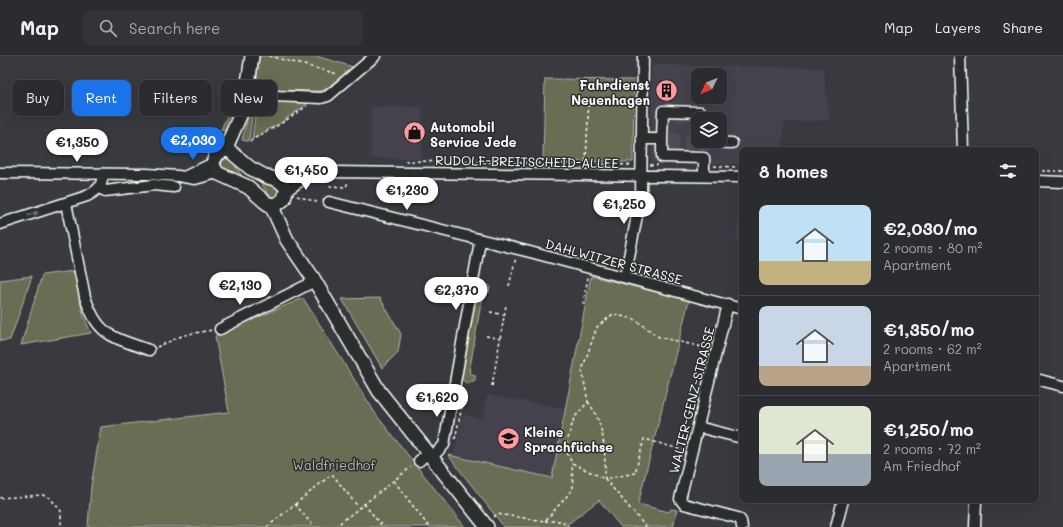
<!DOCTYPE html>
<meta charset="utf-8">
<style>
:root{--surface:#2b2c30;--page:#333438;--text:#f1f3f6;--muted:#a6a7ab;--line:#47484c;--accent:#1a73e8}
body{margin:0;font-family:Mali,sans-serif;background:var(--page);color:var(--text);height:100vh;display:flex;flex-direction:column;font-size:15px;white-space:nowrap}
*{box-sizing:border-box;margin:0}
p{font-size:13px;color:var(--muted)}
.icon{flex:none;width:22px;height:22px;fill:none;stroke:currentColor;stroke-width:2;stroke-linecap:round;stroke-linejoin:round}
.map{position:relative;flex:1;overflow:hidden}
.details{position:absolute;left:739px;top:91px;width:300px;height:356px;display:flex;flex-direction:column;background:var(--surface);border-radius:8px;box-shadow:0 4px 16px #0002,0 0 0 1px var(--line)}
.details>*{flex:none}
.hud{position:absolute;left:12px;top:24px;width:380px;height:36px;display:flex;gap:8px}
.needle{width:26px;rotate:227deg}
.fabs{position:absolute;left:691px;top:12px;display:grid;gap:8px}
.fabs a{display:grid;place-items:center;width:36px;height:36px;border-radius:8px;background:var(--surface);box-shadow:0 4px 16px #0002,0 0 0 1px var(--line);font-size:20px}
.price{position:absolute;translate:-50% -34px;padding:0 9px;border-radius:14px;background:#fff;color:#222;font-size:13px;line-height:26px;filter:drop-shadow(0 1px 2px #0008)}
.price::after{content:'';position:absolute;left:50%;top:24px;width:12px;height:9px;margin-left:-6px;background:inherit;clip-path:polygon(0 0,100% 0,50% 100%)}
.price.active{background:var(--accent);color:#fff}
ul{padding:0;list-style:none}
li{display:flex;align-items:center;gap:12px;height:100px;padding:0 20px}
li+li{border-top:1px solid var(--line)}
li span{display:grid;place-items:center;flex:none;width:112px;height:80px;border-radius:8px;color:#555}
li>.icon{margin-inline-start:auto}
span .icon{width:48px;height:48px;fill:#fffc;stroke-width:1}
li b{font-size:17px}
h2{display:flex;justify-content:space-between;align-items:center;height:48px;padding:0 20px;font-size:17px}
.pill{padding:0 14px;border-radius:8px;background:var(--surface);box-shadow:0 4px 16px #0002,0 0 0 1px var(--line);font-size:14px;line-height:36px}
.pill.active{background:var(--accent);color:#fff}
header{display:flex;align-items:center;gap:24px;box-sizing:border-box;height:56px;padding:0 20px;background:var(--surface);border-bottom:1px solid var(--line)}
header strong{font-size:19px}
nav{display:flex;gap:22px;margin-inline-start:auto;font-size:14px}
.search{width:280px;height:36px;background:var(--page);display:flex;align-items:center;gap:10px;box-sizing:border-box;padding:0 14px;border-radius:8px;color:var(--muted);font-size:15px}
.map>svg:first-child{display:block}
</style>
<header>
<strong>Map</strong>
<div class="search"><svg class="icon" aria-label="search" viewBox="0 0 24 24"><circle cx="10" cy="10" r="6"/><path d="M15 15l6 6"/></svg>Search here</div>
<nav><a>Map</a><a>Layers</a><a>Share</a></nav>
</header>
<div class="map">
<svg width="1063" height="471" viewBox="0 0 1063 471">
<rect width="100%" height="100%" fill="#393a40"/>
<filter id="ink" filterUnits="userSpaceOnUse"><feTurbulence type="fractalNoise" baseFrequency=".025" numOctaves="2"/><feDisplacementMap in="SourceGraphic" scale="8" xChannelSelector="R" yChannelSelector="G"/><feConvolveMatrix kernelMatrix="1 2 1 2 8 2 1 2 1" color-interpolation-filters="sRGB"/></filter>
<g filter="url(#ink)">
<path fill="#44434d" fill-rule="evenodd" d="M652 9 823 12 830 64 784 66 782 94H742V108L651 107ZM698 19H720V41H698ZM698 63H720V85H698Z
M371 51H422V103L371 102Z
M742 133V186L736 185Z
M487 339 564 352 552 423 453 400 463 359 483 363Z"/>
<path fill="#676d53" stroke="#b3b6a9" d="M259 0H316L353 11 326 33 320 35 259 34 256 29Z
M545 23 634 24 633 106 543 105Z
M252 44 254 45 249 84 247 85 242 84Z
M257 44 310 46 280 67 252 83Z
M233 46 239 48 226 75 221 74Z
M228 101 231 103 242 120 221 111 222 105Z
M259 124 277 132 278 137 276 141H270Z
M74 215 83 258 91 277 21 289 42 219Z
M32 220 10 284 0 285V224Z
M591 220 689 244 638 448 669 456 671 453 677 454 673 471H621L599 444 564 471H504L448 399 552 422Z
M481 228 490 230 489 236 483 235 469 317 475 319V324L467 328 459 320 474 233Z
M303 242 377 360 465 471H88L91 430 101 371 229 356 215 280Z
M380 242 401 278 398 296 382 312 342 243Z"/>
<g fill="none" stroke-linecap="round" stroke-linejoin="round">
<path stroke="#4d4e53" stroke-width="10" stroke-dasharray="10 5" stroke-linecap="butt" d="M676 60 690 61
M670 82H697
M669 90H697"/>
<defs>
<path id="minor" d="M960 0 963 94
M247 39 321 42 328 40 375 0
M697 82H698
M642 83H662V101L704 102V120
M662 83 663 55 701 56V63
M704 86 732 87
M0 117 147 118 178 120 195 123 217 117
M184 121 213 107
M1036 125 1063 126
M281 126 306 117 332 116 742 121
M100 132 105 135 154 129 174 131
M286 135 309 119
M329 146 530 196 742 253
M66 147 85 241C98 281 113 281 149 294
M0 168 87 140C98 134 102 131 103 118
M625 221 641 139 643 0
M728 248 680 443 684 448 738 462 741 465 742 471
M220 273 315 225
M1036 323 1063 330
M698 371 742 382
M432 401 444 389 480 185
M419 405 428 397
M836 471 843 444
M975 471 976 444"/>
<path id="major" d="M225 94 245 48 252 0
M229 94 250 112 265 120 278 124 285 130 286 135 284 143 276 149 268 148 264 145 248 131 217 117 213 109C214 100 219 94 229 94Z
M271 149 287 184 313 222 379 335 487 471"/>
</defs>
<use href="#minor" stroke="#fff" stroke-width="13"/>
<use href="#major" stroke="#fff" stroke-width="16"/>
<path stroke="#fff" stroke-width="1.5" stroke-dasharray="3 3" stroke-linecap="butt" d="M269 0 338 18
M250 85 282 67 307 50
M405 105 632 109
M586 105 589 43
M650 109H658
M714 110 736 111
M1036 115H1063
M329 130 346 131 348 126
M297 140 320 147
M509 230 516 201
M583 248 588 221
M490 256 505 259
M486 280 501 283
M157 291 184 279 212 274
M492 330 506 249
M588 346C605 367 605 396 605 423L635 417 644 383 683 394
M455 383 463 346
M394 425 429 471
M0 442 43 439 50 442 61 455V471
M295 448 314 471
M364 448 383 471
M494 461 497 458 545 465 573 433 572 407
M545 465H562L569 471
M267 471 332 418 359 452
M335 471 411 411
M646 471 605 423 572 407 565 393 574 362 588 346 582 314 597 271 613 258 634 263 659 281 707 292"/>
<use href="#minor" stroke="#2a2d2e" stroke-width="10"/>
<use href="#major" stroke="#2a2d2e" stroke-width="13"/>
</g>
<defs><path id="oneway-solid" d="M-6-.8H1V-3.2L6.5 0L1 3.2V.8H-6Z"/></defs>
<use fill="#6a6c6d" href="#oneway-solid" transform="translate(33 158) rotate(-18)"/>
</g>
<defs>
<symbol id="building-disc" viewBox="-11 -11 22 22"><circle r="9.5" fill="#ff9aa2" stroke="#2a2d2e"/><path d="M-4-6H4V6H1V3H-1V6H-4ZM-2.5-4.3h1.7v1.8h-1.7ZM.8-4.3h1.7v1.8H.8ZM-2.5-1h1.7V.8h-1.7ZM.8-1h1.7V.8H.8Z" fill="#111"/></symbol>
<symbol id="shop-disc" viewBox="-11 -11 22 22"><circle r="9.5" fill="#ff9aa2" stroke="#2a2d2e"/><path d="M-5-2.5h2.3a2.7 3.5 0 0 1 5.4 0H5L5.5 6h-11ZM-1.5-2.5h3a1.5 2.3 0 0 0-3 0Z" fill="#111"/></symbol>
<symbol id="school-disc" viewBox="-11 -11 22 22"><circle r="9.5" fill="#ff9aa2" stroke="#2a2d2e"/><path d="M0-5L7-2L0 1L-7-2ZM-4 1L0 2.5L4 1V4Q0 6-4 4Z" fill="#111"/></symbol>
</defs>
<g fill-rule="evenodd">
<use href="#building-disc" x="654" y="22" width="25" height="25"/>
<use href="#shop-disc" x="402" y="64" width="25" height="25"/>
<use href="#school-disc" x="496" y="370" width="25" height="25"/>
</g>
<g text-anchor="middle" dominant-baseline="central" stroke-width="3" stroke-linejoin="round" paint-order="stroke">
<g font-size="13" font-weight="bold" fill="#fff" stroke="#2a2d2e" text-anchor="start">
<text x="650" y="28" text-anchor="end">Fahrdienst<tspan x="650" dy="15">Neuenhagen</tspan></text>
<text x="430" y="70">Automobil<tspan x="430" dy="15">Service Jede</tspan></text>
<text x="524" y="375">Kleine<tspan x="524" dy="15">Sprachfüchse</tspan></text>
</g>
<g font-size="13" fill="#fff" stroke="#2a2d2e">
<text transform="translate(527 105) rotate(1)">RUDOLF-BREITSCHEID-ALLEE</text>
<text transform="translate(614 205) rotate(15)">DAHLWITZER STRASSE</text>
<text transform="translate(691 344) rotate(-76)">WALTER-GENZ-STRASSE</text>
</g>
<g font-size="13" fill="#b3b6a9" stroke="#2a2d2e">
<text x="334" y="408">Waldfriedhof</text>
</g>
</g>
</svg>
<div class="fabs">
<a><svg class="needle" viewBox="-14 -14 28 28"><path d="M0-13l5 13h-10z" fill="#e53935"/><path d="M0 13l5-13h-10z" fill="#a6a7ab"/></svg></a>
<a><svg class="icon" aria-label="layers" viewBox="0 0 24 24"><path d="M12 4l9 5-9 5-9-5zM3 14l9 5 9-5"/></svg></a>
</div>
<b class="price active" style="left:193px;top:105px">€2,030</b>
<b class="price" style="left:77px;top:107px">€1,350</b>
<b class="price" style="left:306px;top:135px">€1,450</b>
<b class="price" style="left:407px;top:155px">€1,230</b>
<b class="price" style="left:624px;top:169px">€1,250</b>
<b class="price" style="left:240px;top:250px">€2,130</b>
<b class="price" style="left:456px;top:255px">€2,370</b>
<b class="price" style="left:437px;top:362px">€1,620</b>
<div class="hud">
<a class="pill">Buy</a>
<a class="pill active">Rent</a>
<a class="pill">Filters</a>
<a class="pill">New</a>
</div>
<section class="details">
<h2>8 homes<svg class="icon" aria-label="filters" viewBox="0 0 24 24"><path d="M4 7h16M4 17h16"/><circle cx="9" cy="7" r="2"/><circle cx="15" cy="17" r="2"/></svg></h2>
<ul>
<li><span style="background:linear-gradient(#bfe0f5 70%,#c2b280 0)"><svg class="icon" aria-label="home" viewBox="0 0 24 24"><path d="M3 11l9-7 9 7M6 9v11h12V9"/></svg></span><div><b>€2,030/mo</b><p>2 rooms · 80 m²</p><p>Apartment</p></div></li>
<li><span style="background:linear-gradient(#c9d6e8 75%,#b9a48a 0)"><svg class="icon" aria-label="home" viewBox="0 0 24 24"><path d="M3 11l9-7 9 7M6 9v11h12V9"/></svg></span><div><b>€1,350/mo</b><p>2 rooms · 62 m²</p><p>Apartment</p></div></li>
<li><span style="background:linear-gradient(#dfe7d0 60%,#9aa5b1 0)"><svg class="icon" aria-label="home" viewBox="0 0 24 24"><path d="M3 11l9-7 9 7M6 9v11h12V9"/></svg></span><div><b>€1,250/mo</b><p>2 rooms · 72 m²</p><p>Am Friedhof</p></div></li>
</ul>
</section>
</div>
